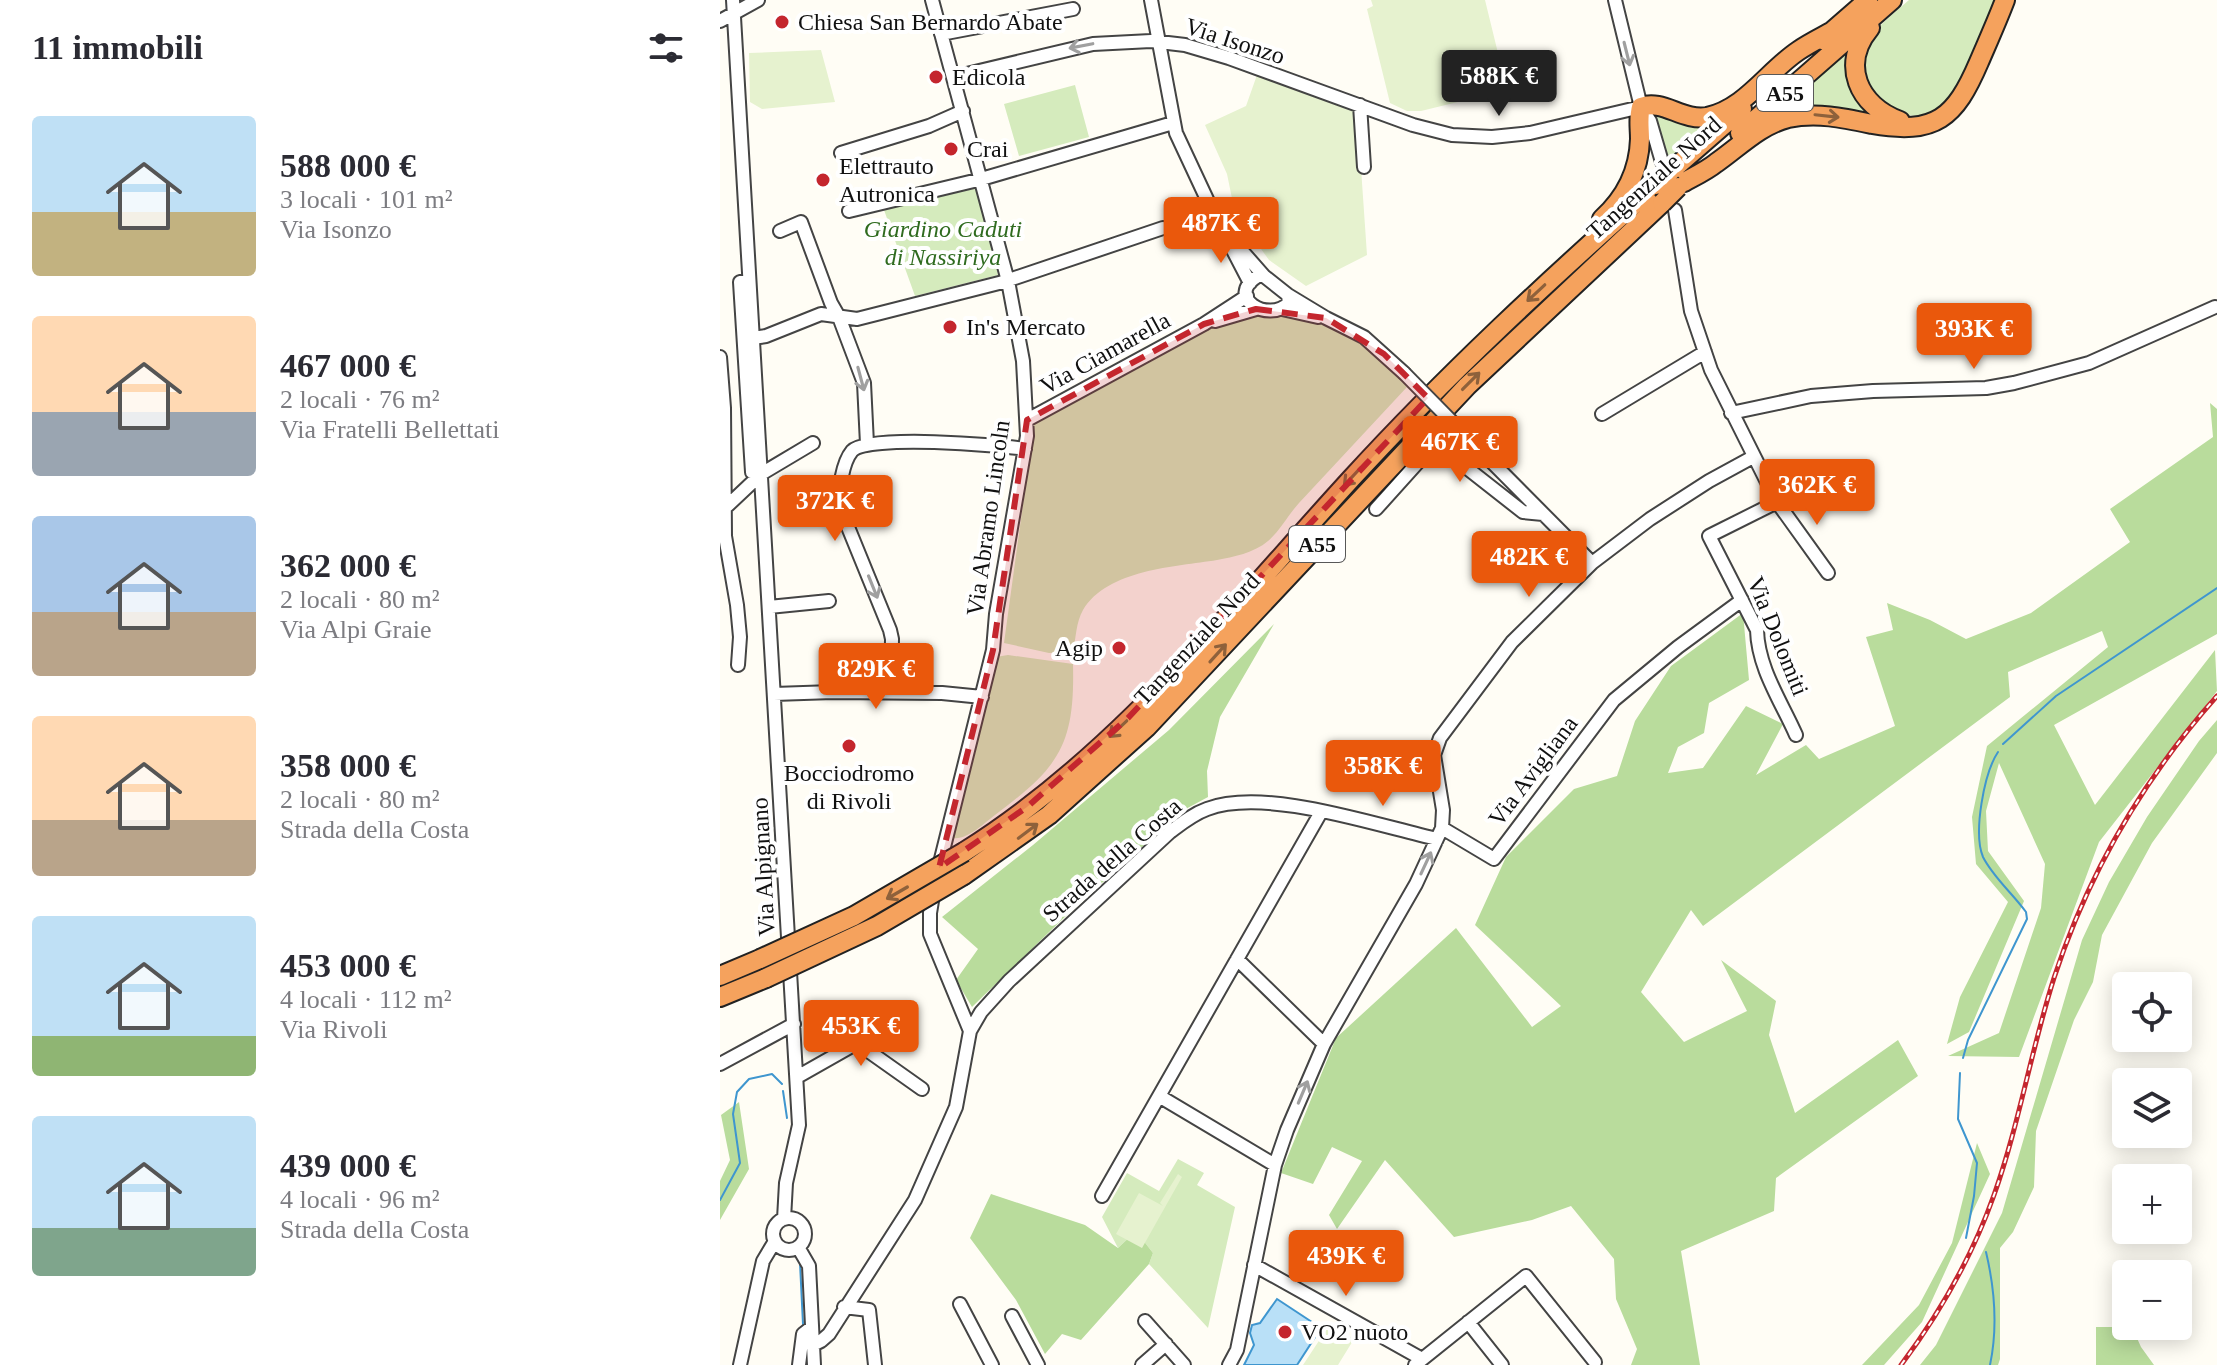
<!DOCTYPE html>
<html lang="it">
<meta charset="utf-8">
<style>
:root{--surface:#fff;--page:#f2f2f3;--text:#2b2b33;--muted:#7c7c81;--accent:#ea580c}
body{margin:0;font-family:"Times New Roman",serif;background:var(--page);color:var(--text);height:100vh;display:flex;flex-direction:column;font-size:30px;white-space:nowrap}
*{box-sizing:border-box;margin:0}
p{font-size:26px;color:var(--muted)}
.icon{flex:none;width:44px;height:44px;fill:none;stroke:currentColor;stroke-width:2;stroke-linecap:round;stroke-linejoin:round}
.map{position:relative;flex:1;overflow:hidden}
.details{display:flex;flex-direction:column;background:var(--surface);width:720px}
.details>*{flex:none}
.tools{position:absolute;left:1392px;top:972px;display:grid;gap:16px}
.tools a{display:grid;place-items:center;width:80px;height:80px;border-radius:8px;background:var(--surface);box-shadow:0 4px 20px #0003;font-size:40px}
.price{position:absolute;translate:-50% -68px;padding:0 18px;border-radius:8px;background:var(--accent);color:#fff;font-size:26px;line-height:52px;filter:drop-shadow(0 2px 4px #0008)}
.price::after{content:'';position:absolute;left:50%;top:48px;width:24px;height:18px;margin-left:-12px;background:inherit;clip-path:polygon(0 0,100% 0,50% 100%)}
.price.on{background:#222;color:#fff}
ul{padding:0;list-style:none}
li{display:flex;align-items:center;gap:24px;height:200px;padding:0 32px}
li span{display:grid;place-items:center;flex:none;width:224px;height:160px;border-radius:8px;color:#555}
li>.icon{margin-inline-start:auto}
span .icon{width:96px;height:96px;fill:#fffc;stroke-width:1}
li b{font-size:34px}
h2{display:flex;justify-content:space-between;align-items:center;height:96px;padding:0 32px;font-size:34px}
main{display:flex;flex:1;min-height:0}
.map>svg:first-child{display:block}
</style>
<main>
<section class="details">
<h2>11 immobili<svg class="icon" aria-label="filters" viewBox="0 0 24 24"><path d="M4 7h16M4 17h16"/><circle cx="9" cy="7" r="2"/><circle cx="15" cy="17" r="2"/></svg></h2>
<ul>
<li><span style="background:linear-gradient(#bfe0f5 60%,#c2b280 0)"><svg class="icon" aria-label="home" viewBox="0 0 24 24"><path d="M3 11l9-7 9 7M6 9v11h12V9"/></svg></span><div><b>588 000 €</b><p>3 locali · 101 m²</p><p>Via Isonzo</p></div></li>
<li><span style="background:linear-gradient(#ffd9b3 60%,#9aa5b1 0)"><svg class="icon" aria-label="home" viewBox="0 0 24 24"><path d="M3 11l9-7 9 7M6 9v11h12V9"/></svg></span><div><b>467 000 €</b><p>2 locali · 76 m²</p><p>Via Fratelli Bellettati</p></div></li>
<li><span style="background:linear-gradient(#a9c7e8 60%,#b9a48a 0)"><svg class="icon" aria-label="home" viewBox="0 0 24 24"><path d="M3 11l9-7 9 7M6 9v11h12V9"/></svg></span><div><b>362 000 €</b><p>2 locali · 80 m²</p><p>Via Alpi Graie</p></div></li>
<li><span style="background:linear-gradient(#ffd9b3 65%,#b9a48a 0)"><svg class="icon" aria-label="home" viewBox="0 0 24 24"><path d="M3 11l9-7 9 7M6 9v11h12V9"/></svg></span><div><b>358 000 €</b><p>2 locali · 80 m²</p><p>Strada della Costa</p></div></li>
<li><span style="background:linear-gradient(#bfe0f5 75%,#8fb573 0)"><svg class="icon" aria-label="home" viewBox="0 0 24 24"><path d="M3 11l9-7 9 7M6 9v11h12V9"/></svg></span><div><b>453 000 €</b><p>4 locali · 112 m²</p><p>Via Rivoli</p></div></li>
<li><span style="background:linear-gradient(#bfe0f5 70%,#7fa58c 0)"><svg class="icon" aria-label="home" viewBox="0 0 24 24"><path d="M3 11l9-7 9 7M6 9v11h12V9"/></svg></span><div><b>439 000 €</b><p>4 locali · 96 m²</p><p>Strada della Costa</p></div></li>
</ul>
</section>
<div class="map">
<svg width="1497" height="1365" viewBox="0 0 1497 1365">
<rect width="100%" height="100%" fill="#fffdf5"/>
<path fill="#d5ebbd" d="M1189 0H1274C1269 21 1242 95 1226 106 1180 137 1126 87 1147 44 1156 26 1174 13 1189 0Z
M1132 47 1154 117 1061 112 1060 110Z
M355 85 369 137 299 156 284 104Z
M933 106 989 123 946 161Z
M257 188 278 275 195 296 164 210Z
M540 313C576 313 618 322 648 345 662 357 675 373 687 387 651 426 615 464 579 503 568 515 560 531 548 541 534 553 513 557 497 560 455 567 388 569 363 610 356 622 356 638 353 652L329 653 284 643 314 424 469 337 497 324Z
M288 655 353 664C355 746 339 767 275 815 264 823 248 840 233 838L255 754 276 657Z
M458 1159 484 1173 477 1185 515 1207 488 1328 429 1264 433 1253 416 1231 398 1248 382 1217 407 1173 439 1191Z"/>
<path fill="#b9dc9c" d="M1490 403 1497 409V634L1334 725 1375 805 1495 650 1497 691 1379 842 1299 1057 1228 1056 1279 1033 1321 908 1325 864 1279 763 1266 811 1268 851 1304 901 1249 1032 1227 1044 1240 997 1288 902 1256 864 1252 817 1267 746 1388 647 1382 631 1288 672 1290 697 983 926 971 910 921 992 964 1042 1027 1011 1001 960 1056 1001 1049 1035 1075 1113 1178 1040 1198 1076 1056 1178 1054 1211 961 1251 980 1365H911L917 1349 896 1299 894 1259 851 1206 812 1220 734 1237 665 1160 617 1229 609 1215 642 1161 612 1147 593 1184 561 1173 616 1038 736 928 812 1027 841 1006 755 925 786 857 854 789 897 776 915 721 951 666 1023 613 1029 680 989 703 984 733 958 747 948 773 983 768 1026 706 1063 724 1036 775 1086 745 1099 759 1175 726 1146 637 1173 630 1167 603 1210 620 1246 639 1311 613 1410 542 1390 509 1493 437Z
M554 624 500 717 487 771 488 797 462 811 354 908 252 1007 236 980 258 949 222 917 313 845 449 730Z
M1497 720V753L1432 843 1382 935 1373 982 1354 1020 1316 1131 1314 1187 1293 1232 1280 1248V1359L1278 1365H1200L1216 1345 1282 1213 1362 940 1389 882 1427 817 1479 741Z
M19 1102 29 1169 0 1220V1181L10 1160 1 1115Z
M1257 1143 1270 1174 1202 1322 1164 1365H1142L1199 1305 1232 1243Z
M271 1194 365 1225 398 1248 416 1231 433 1253 429 1264 361 1340 342 1334 325 1354 296 1300 250 1238Z
M1376 1327H1412L1421 1347 1434 1365H1376Z"/>
<path fill="#e6f2cf" d="M651 0H765L787 90 701 111H687L670 103 647 9 653 6Z
M101 50 115 102 42 109 30 102 29 53Z
M537 75 637 110 647 255 586 286 549 260 515 213 507 174 485 125 526 106Z
M458 1174 462 1177 422 1248 396 1234 419 1193 443 1206 440 1203Z
M610 1324 634 1339 618 1365H583Z"/>
<path fill="#b9e0f7" stroke="#3f96cf" stroke-width="2" d="M557 1299 601 1328 577 1365H524L534 1345 530 1333 532 1325 540 1323Z"/>
<g fill="none" stroke-linecap="round" stroke-linejoin="round">
<path stroke="#3f96cf" stroke-width="2" d="M1283 744 1336 696 1497 588
M1243 1058 1248 1040 1307 919 1306 912C1293 894 1273 877 1263 857 1253 833 1264 773 1278 752
M1240 1073 1238 1119 1257 1163 1254 1196 1246 1238
M63 1091 67 1118
M0 1200 20 1163 13 1114 17 1092 29 1079 52 1074 62 1084
M1266 1252C1275 1290 1278 1327 1270 1365
M80 1263 83 1324"/>
<defs>
<path id="minor" d="M13 0 79 1125 66 1183 64 1219
M212 0 288 281 303 361 307 436 276 614 273 650 218 871
M431 0 456 133 491 208 530 283
M895 0 921 107 930 121 942 162
M0 21 38 0
M221 34 353 9
M234 77 373 44 431 41 465 45 509 58 693 125 732 135 772 137 810 133 921 107
M640 105 644 167
M121 153 209 126 243 111
M955 210 971 311 991 370 1057 502 1108 573
M129 211 258 180 453 123
M60 231 81 222 111 303 119 317 144 383 147 444
M515 243 544 276
M538 276H544L568 295 569 303C548 324 504 297 538 276Z
M29 281 20 282 32 472 41 474
M568 295 606 318 644 337 684 373
M562 309 598 317
M495 321 536 309
M33 338 46 336 101 314 137 319 283 282 443 228
M0 357 4 408 5 536 17 605 20 637 18 665
M1011 413 1091 396 1153 391 1266 388 1294 383 1369 363 1495 307
M882 414 985 352
M307 420 484 324 527 296
M747 437 872 563
M1057 502 989 536 1037 630C1038 668 1061 701 1076 735
M5 508 41 474 93 443
M656 509 701 459 724 450 803 512 823 514
M49 607 109 601
M171 693 172 639 170 630 119 505C119 490 122 463 132 451 147 434 279 445 305 449
M54 694 113 692 222 693 262 697
M722 828 774 859 894 700 958 647 1022 600
M517 959 604 1044
M250 1031 261 1012 289 981 450 832C462 823 473 814 487 809 545 787 655 825 717 839
M137 1043 164 1009
M0 1064 74 1024
M77 1077 137 1043 202 1089
M439 1096 555 1165
M382 1196 601 812
M53 1234a16 16 0 1 1 32 0a16 16 0 1 1-32 0Z
M78 1247 89 1266 94 1365
M534 1265 702 1359
M240 1304 272 1365
M124 1307 149 1310 155 1365
M292 1316 318 1365
M425 1321 464 1365
M748 1322 782 1365
M93 1345 101 1341 109 1334 195 1200 236 1107 250 1031 210 934V913L214 889
M20 1365 43 1261 55 1241
M79 1365 83 1334 92 1327
M422 1365 446 1344
M509 1365 517 1350 555 1165 567 1130 604 1044 696 884 722 828 723 810 714 755 720 738 792 642 872 563 930 519 989 481 1033 457
M695 1365 806 1276 875 1362"/>
<path id="highway" d="M1150 28C1120 64 1138 106 1180 121
M1102 40 1148 0
M1020 133 1172 0
M952 170 1022 109
M964 182C975 176 986 171 996 163 1019 147 1040 125 1068 118 1097 112 1124 118 1152 124 1216 135 1235 118 1259 62 1268 41 1277 21 1285 0
M882 219C905 198 919 171 920 139 920 128 918 118 921 107 943 99 962 121 987 117 1025 109 1047 72 1078 51 1088 44 1100 38 1111 32
M244 852C396 757 511 610 631 479 727 374 830 279 936 185
M244 875 329 815 427 727 747 386 942 203
M0 976 40 959
M0 997 46 978"/>
</defs>
<use href="#minor" stroke="#444" stroke-width="16"/>
<use href="#highway" stroke="#222" stroke-width="22"/>
<use href="#minor" stroke="#fff" stroke-width="12"/>
<use href="#highway" stroke="#f5a25d" stroke-width="18"/>
<defs>
<path id="rail" d="M1181 1365C1220 1313 1252 1257 1274 1195 1299 1125 1311 1050 1334 978 1368 874 1424 778 1497 696"/>
</defs>
<use href="#rail" stroke="#c4262e" stroke-width="5"/>
<use href="#rail" stroke="#fff" stroke-width="2" stroke-dasharray="6" stroke-linecap="butt"/>
<defs>
<path id="minor-bridge" d="M684 373 747 437"/>
<path id="highway-bridge" d="M936 185 952 170
M942 203 958 187
M40 959 134 916 244 852
M46 978 157 926 244 875"/>
</defs>
<use href="#minor-bridge" stroke="#444" stroke-width="16" stroke-linecap="butt"/>
<use href="#highway-bridge" stroke="#222" stroke-width="22" stroke-linecap="butt"/>
<use href="#minor-bridge" stroke="#fff" stroke-width="12"/>
<use href="#highway-bridge" stroke="#f5a25d" stroke-width="18"/>
</g>
<defs><path id="oneway-shaft" d="M-6 0H5M1.5-3L5.5 0L1.5 3" fill="none" stroke-width="1.6" stroke-linecap="round" stroke-linejoin="round" transform="scale(2)"/></defs>
<g stroke="#a0a0a0">
<use href="#oneway-shaft" transform="translate(361 46) rotate(169)"/>
<use href="#oneway-shaft" transform="translate(907 54) rotate(76)"/>
<use href="#oneway-shaft" transform="translate(141 379) rotate(75)"/>
<use href="#oneway-shaft" transform="translate(153 587) rotate(68)"/>
<use href="#oneway-shaft" transform="translate(706 863) rotate(-65)"/>
<use href="#oneway-shaft" transform="translate(583 1092) rotate(-67)"/>
</g>
<g stroke="#8e613b">
<use href="#oneway-shaft" transform="translate(1107 116) rotate(6)"/>
<use href="#oneway-shaft" transform="translate(816 293) rotate(137)"/>
<use href="#oneway-shaft" transform="translate(751 381) rotate(-45)"/>
<use href="#oneway-shaft" transform="translate(632 477) rotate(133)"/>
<use href="#oneway-shaft" transform="translate(498 653) rotate(-48)"/>
<use href="#oneway-shaft" transform="translate(398 729) rotate(137)"/>
<use href="#oneway-shaft" transform="translate(308 831) rotate(-37)"/>
<use href="#oneway-shaft" transform="translate(177 893) rotate(150)"/>
</g>
<path fill="#c4262e" fill-opacity="0.2" stroke="#c4262e" stroke-width="6" stroke-dasharray="16 10" stroke-linejoin="round" d="M536 309 606 318 664 354 708 398 408 718 307 807 219 868 273 650 307 420 484 324Z"/>
<g fill="#c4262e" stroke="#fff" stroke-width="3">
<circle cx="62" cy="22" r="8"/>
<circle cx="216" cy="77" r="8"/>
<circle cx="231" cy="149" r="8"/>
<circle cx="103" cy="180" r="8"/>
<circle cx="230" cy="327" r="8"/>
<circle cx="399" cy="648" r="8"/>
<circle cx="129" cy="746" r="8"/>
<circle cx="565" cy="1332" r="8"/>
</g>
<g text-anchor="middle" dominant-baseline="central" stroke-width="8" stroke-linejoin="round" paint-order="stroke">
<g fill="#fff" stroke="#585858" stroke-width="2">
<rect x="1037" y="75" width="56" height="36" rx="6"/>
<rect x="569" y="526" width="56" height="36" rx="6"/>
</g>
<g font-size="22" font-weight="bold" fill="#111">
<text x="1065" y="93">A55</text>
<text x="597" y="544">A55</text>
</g>
<g font-size="24" fill="#111" stroke="#fff" text-anchor="start">
<text x="78" y="22">Chiesa San Bernardo Abate</text>
<text x="232" y="77">Edicola</text>
<text x="247" y="149">Crai</text>
<text x="119" y="166">Elettrauto<tspan x="119" dy="28">Autronica</tspan></text>
<text x="246" y="327">In's Mercato</text>
<text x="383" y="648" text-anchor="end">Agip</text>
<text x="129" y="773" text-anchor="middle">Bocciodromo<tspan x="129" dy="28">di Rivoli</tspan></text>
<text x="581" y="1332">VO2 nuoto</text>
</g>
<g font-size="24" fill="#111" stroke="#fff">
<text transform="translate(515 41) rotate(18)">Via Isonzo</text>
<text transform="translate(934 178) rotate(-42)">Tangenziale Nord</text>
<text transform="translate(385 353) rotate(-29)">Via Ciamarella</text>
<text transform="translate(268 518) rotate(-82)">Via Abramo Lincoln</text>
<text transform="translate(1058 636) rotate(68)">Via Dolomiti</text>
<text transform="translate(477 639) rotate(-47)">Tangenziale Nord</text>
<text transform="translate(813 771) rotate(-53)">Via Avigliana</text>
<text transform="translate(392 860) rotate(-41)">Strada della Costa</text>
<text transform="translate(43 867) rotate(-93)">Via Alpignano</text>
</g>
<g font-size="24" font-style="italic" fill="#2f6b1f" stroke="#fff">
<text x="223" y="229">Giardino Caduti<tspan x="223" dy="28">di Nassiriya</tspan></text>
</g>
</g>
</svg>
<div class="tools">
<a><svg class="icon" aria-label="locate" viewBox="0 0 24 24"><circle cx="12" cy="12" r="6"/><path d="M12 2v4M12 18v4M2 12h4M18 12h4"/></svg></a>
<a><svg class="icon" aria-label="layers" viewBox="0 0 24 24"><path d="M12 4l9 5-9 5-9-5zM3 14l9 5 9-5"/></svg></a>
<a>+</a>
<a>−</a>
</div>
<b class="price on" style="left:779px;top:118px">588K €</b>
<b class="price" style="left:501px;top:265px">487K €</b>
<b class="price" style="left:1254px;top:371px">393K €</b>
<b class="price" style="left:740px;top:484px">467K €</b>
<b class="price" style="left:1097px;top:527px">362K €</b>
<b class="price" style="left:115px;top:543px">372K €</b>
<b class="price" style="left:809px;top:599px">482K €</b>
<b class="price" style="left:156px;top:711px">829K €</b>
<b class="price" style="left:663px;top:808px">358K €</b>
<b class="price" style="left:141px;top:1068px">453K €</b>
<b class="price" style="left:626px;top:1298px">439K €</b>
</div>
</main>
